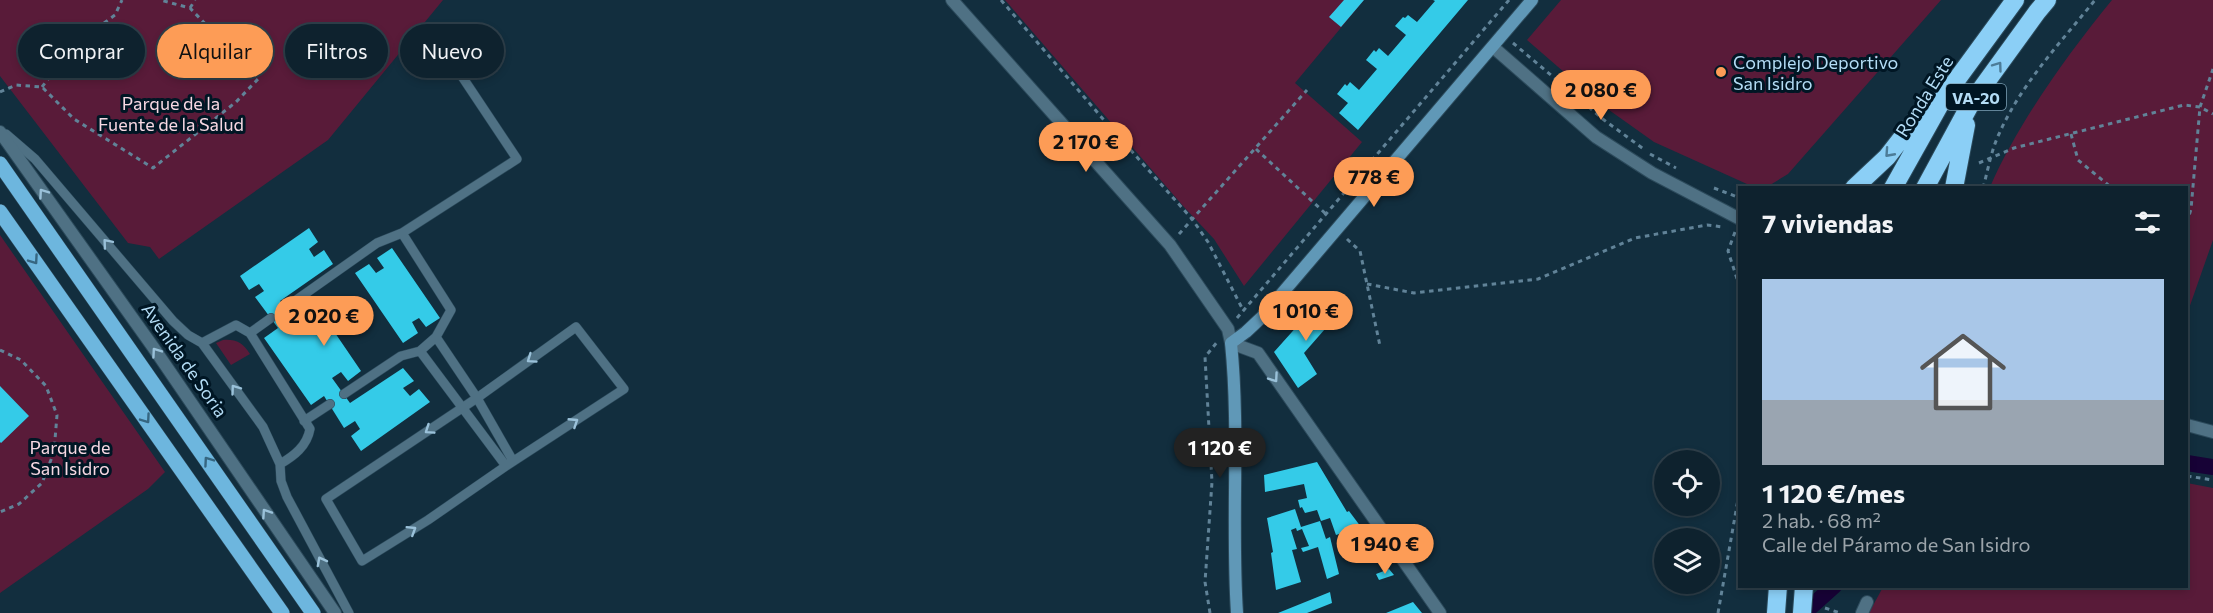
<!DOCTYPE html>
<html lang="es">
<meta charset="utf-8">
<style>
:root{--surface:#0e222e;--page:#1c2f3a;--text:#f1f3f6;--muted:#9ba4aa;--line:#2e3f4a;--accent:#fd9c56}
body{margin:0;font-family:Commissioner,sans-serif;background:var(--page);color:var(--text);height:100vh;display:flex;flex-direction:column;font-size:22px;white-space:nowrap}
*{box-sizing:border-box;margin:0}
p{font-size:20px;color:var(--muted)}
.icon{flex:none;width:33px;height:33px;fill:none;stroke:currentColor;stroke-width:2;stroke-linecap:round;stroke-linejoin:round}
.map{position:relative;flex:1;overflow:hidden}
.details{position:absolute;left:1738px;top:186px;width:450px;height:402px;display:flex;flex-direction:column;background:var(--surface);border-radius:0px;box-shadow:0 3px 9px #0003,0 0 0 2px var(--line)}
.details>*{flex:none}
.guide{position:absolute;left:18px;top:24px;width:570px;height:54px;display:flex;gap:12px}
.buttons{position:absolute;left:1654px;top:450px;display:grid;gap:12px}
.buttons a{display:grid;place-items:center;width:66px;height:66px;border-radius:50%;background:var(--surface);box-shadow:0 3px 9px #0003,0 0 0 2px var(--line);font-size:30px}
.price{position:absolute;translate:-50% -51px;padding:0 14px;border-radius:21px;background:var(--accent);color:#111;font-size:20px;line-height:39px;filter:drop-shadow(0 2px 3px #0008)}
.price::after{content:'';position:absolute;left:50%;top:36px;width:18px;height:14px;margin-left:-9px;background:inherit;clip-path:polygon(0 0,100% 0,50% 100%)}
.price.on{background:#222;color:#fff}
ul{padding:0;list-style:none}
li{display:grid;align-content:center;gap:12px;height:318px;padding:0 24px}
li span{display:grid;place-items:center;height:186px;border-radius:0px;color:#555}
li>.icon{margin-inline-start:auto}
span .icon{width:108px;height:108px;fill:#fffc;stroke-width:1}
li b{font-size:26px}
h2{display:flex;justify-content:space-between;align-items:center;height:72px;padding:0 24px;font-size:26px}
.tag{padding:0 21px;border-radius:27px;background:var(--surface);box-shadow:0 3px 9px #0003,0 0 0 2px var(--line);font-size:21px;line-height:54px}
.tag.on{background:var(--accent);color:#111}
.map>svg:first-child{display:block}
</style>
<div class="map">
<svg width="2213" height="613" viewBox="0 0 2213 613">
<rect width="100%" height="100%" fill="#122e3e"/>
<path fill="#591b39" d="M0 0H443L328 140 159 259 150 247 128 243 0 76Z
M1005 0H1364L1295 83 1362 142 1244 286 1214 239 1184 207Z
M1561 0H1941L1788 174 1770 185 1747 184 1654 142 1602 105 1527 40Z
M2112 0H2213V240L2187 314V188L1990 187C2018 123 2067 55 2112 0Z
M0 235 165 472 148 489 0 593Z
M223 340C236 339 243 343 250 354L231 365 216 343Z
M2187 483 2213 488V613H1869L1883 587 2187 586Z"/>
<g fill="none" stroke-linecap="round" stroke-linejoin="round">
<path stroke="#170236" stroke-width="16" d="M2187 463 2213 467
M1804 613 1834 586"/>
</g>
<path fill="#34cbe8" d="M1344 0H1364L1341 27 1329 17Z
M1433 0H1468L1358 130 1339 113 1348 103 1337 94 1345 84 1347 86 1350 82 1359 90 1377 69 1366 60 1374 50 1376 52 1379 48 1388 56 1406 35 1395 26 1403 17 1405 18 1408 15 1417 22 1435 1Z
M309 228 318 242 309 249 314 257 324 250 333 264 280 301 298 327 307 322 300 312 314 302 361 371 348 381 341 372 332 378 350 403 403 368 414 381 403 388 410 396 419 389 430 402 361 451 351 436 360 429 355 421 344 428 324 396 311 405 264 338 278 328 255 297 264 291 259 284 249 290 240 276Z
M392 248 440 318 426 327 419 318 412 322 418 333 403 343 355 273 369 264 376 273 384 268 377 258Z
M1325 295 1341 319 1325 329 1304 353 1317 374 1298 388 1274 352Z
M0 386 29 416 1 443 0 442Z
M1317 462 1347 512 1349 511 1361 527 1336 535 1330 518 1321 521 1317 510 1305 513 1302 507 1300 508 1298 500 1307 498 1304 484 1265 492 1264 475Z
M1295 509 1301 527 1320 521 1326 539 1330 537 1339 574 1327 579 1318 547 1303 552 1301 548 1309 546 1302 529 1297 531 1296 528 1291 530 1297 549 1292 550 1301 582 1276 590 1271 553 1273 552 1267 518Z
M1389 569 1394 575 1379 580 1376 574Z
M1330 592 1332 603 1307 613H1278Z
M1413 602 1422 613H1386Z"/>
<g fill="none" stroke-linecap="round" stroke-linejoin="round">
<defs>
<path id="lane" d="M431 30 517 159 402 233 451 310 436 337 420 351 506 466
M6 134 35 159 173 321 188 335 202 343 263 427 280 464 281 481 287 497 349 613
M285 308 377 243 402 233
M250 333 271 318
M436 337 477 398 576 327 624 389 506 466 428 520 362 561 326 499 477 398 513 461
M202 343 236 325 250 333 310 429C307 446 294 456 280 464
M344 394 401 356 420 351
M304 421 330 404"/>
<path id="street" d="M952 0 1170 245 1228 329 1231 343 1258 353 1440 613
M1493 47 1596 137 1652 173 1740 219
M0 132 153 347 335 613
M2187 425 2213 432
M1862 613 1867 602"/>
<path id="secondary" d="M1237 613C1231 523 1240 432 1231 343L1246 332 1262 317 1532 0"/>
<path id="primary" d="M0 164 313 613
M0 212 282 613"/>
<path id="highway" d="M1854 188 1887 157 1926 107 1934 102
M1893 188 1944 97 2015 0
M1925 188 1971 103 2037 12 2047 0
M1954 188 1966 125
M1776 613 1778 586
M1802 613 1804 586"/>
</defs>
<use href="#lane" stroke="#2c4a5b" stroke-width="10"/>
<use href="#street" stroke="#2c4a5b" stroke-width="14"/>
<use href="#secondary" stroke="#2c4a5b" stroke-width="14"/>
<use href="#primary" stroke="#2c4a5b" stroke-width="16"/>
<use href="#highway" stroke="#2c4a5b" stroke-width="20"/>
<path stroke="#618398" stroke-width="3" stroke-dasharray="4.5 4.5" stroke-linecap="butt" d="M1001 0 1103 119 1192 219 1208 242 1243 310
M190 8 195 0
M1513 43 1604 120 1645 150
M42 87 75 44 115 15 122 0
M0 92 16 85 42 87 74 119 153 168 236 102 258 79 190 8 160 0
M2071 134 2078 160 2112 188
M1256 149 1327 215
M1650 154 1676 168
M1979 163 2014 148 2184 105 2200 107 2213 114
M1714 188 1740 198
M1983 188C1988 170 1991 151 1999 134 2021 84 2061 42 2095 0
M2187 223 2191 209 2200 107 2213 69
M1735 232 1728 251 1740 288
M1179 234 1307 90
M1347 239 1360 251 1380 346
M1367 284 1414 293 1538 279 1635 238 1707 225 1723 227
M1237 318 1509 0
M0 350 21 360 46 386 57 415 54 452 42 483 19 504 0 512
M2187 476 2213 480
M1825 608 1840 613
M1210 613 1205 582 1212 482 1205 357 1218 341
M1718 613 1740 488"/>
<use href="#lane" stroke="#4f7184" stroke-width="9"/>
<use href="#street" stroke="#4f7184" stroke-width="12"/>
<use href="#secondary" stroke="#6098b7" stroke-width="12"/>
<use href="#primary" stroke="#6db6de" stroke-width="15"/>
<use href="#highway" stroke="#8bcff6" stroke-width="18"/>
</g>
<defs><path id="oneway-chevron" d="M-2-3.5L2.5 0L-2 3.5" fill="none" stroke-width="1.6" stroke-linecap="round" stroke-linejoin="round" transform="scale(1.5)"/></defs>
<g stroke="#4c7c98">
<use href="#oneway-chevron" transform="translate(1998 66) rotate(-54)"/>
<use href="#oneway-chevron" transform="translate(1889 153) rotate(132)"/>
</g>
<g stroke="#9ac1d9">
<use href="#oneway-chevron" transform="translate(43 193) rotate(-125)"/>
<use href="#oneway-chevron" transform="translate(107 243) rotate(-130)"/>
<use href="#oneway-chevron" transform="translate(156 352) rotate(-125)"/>
<use href="#oneway-chevron" transform="translate(531 359) rotate(145)"/>
<use href="#oneway-chevron" transform="translate(1274 378) rotate(55)"/>
<use href="#oneway-chevron" transform="translate(235 389) rotate(-126)"/>
<use href="#oneway-chevron" transform="translate(574 422) rotate(-33)"/>
<use href="#oneway-chevron" transform="translate(429 430) rotate(146)"/>
<use href="#oneway-chevron" transform="translate(266 513) rotate(-124)"/>
<use href="#oneway-chevron" transform="translate(412 530) rotate(-32)"/>
<use href="#oneway-chevron" transform="translate(321 561) rotate(-118)"/>
</g>
<g stroke="#366681">
<use href="#oneway-chevron" transform="translate(34 260) rotate(55)"/>
<use href="#oneway-chevron" transform="translate(146 419) rotate(55)"/>
<use href="#oneway-chevron" transform="translate(208 461) rotate(-125)"/>
</g>
<circle fill="#fd9c56" stroke="#001624" stroke-width="2" cx="1721" cy="72" r="6"/>
<g text-anchor="middle" dominant-baseline="central" stroke-width="6" stroke-linejoin="round" paint-order="stroke">
<rect fill="#001624" stroke="#7da1b6" stroke-width="1.5" x="1946" y="84" width="60" height="26" rx="4.5"/>
<g font-size="16" font-weight="bold" fill="#b3dcf5">
<text x="1976" y="97">VA-20</text>
</g>
<g font-size="18" fill="#b3dcf5" stroke="#001624" text-anchor="start">
<text x="1733" y="62">Complejo Deportivo<tspan x="1733" dy="21">San Isidro</tspan></text>
</g>
<g font-size="18" fill="#b3dcf5" stroke="#001624">
<text transform="translate(1924 96) rotate(-58)">Ronda Este</text>
<text transform="translate(185 360) rotate(55)">Avenida de Soria</text>
</g>
<g font-size="18" fill="#f7d8e3" stroke="#001624">
<text x="171" y="103">Parque de la<tspan x="171" dy="21">Fuente de la Salud</tspan></text>
<text x="70" y="447">Parque de<tspan x="70" dy="21">San Isidro</tspan></text>
</g>
</g>
</svg>
<div class="buttons">
<a><svg class="icon" aria-label="locate" viewBox="0 0 24 24"><circle cx="12" cy="12" r="6"/><path d="M12 2v4M12 18v4M2 12h4M18 12h4"/></svg></a>
<a><svg class="icon" aria-label="layers" viewBox="0 0 24 24"><path d="M12 4l9 5-9 5-9-5zM3 14l9 5 9-5"/></svg></a>
</div>
<b class="price" style="left:1601px;top:121px">2 080 €</b>
<b class="price" style="left:1086px;top:173px">2 170 €</b>
<b class="price" style="left:1374px;top:208px">778 €</b>
<b class="price" style="left:1306px;top:342px">1 010 €</b>
<b class="price" style="left:324px;top:347px">2 020 €</b>
<b class="price on" style="left:1220px;top:479px">1 120 €</b>
<b class="price" style="left:1385px;top:575px">1 940 €</b>
<div class="guide">
<a class="tag">Comprar</a>
<a class="tag on">Alquilar</a>
<a class="tag">Filtros</a>
<a class="tag">Nuevo</a>
</div>
<section class="details">
<h2>7 viviendas<svg class="icon" aria-label="filters" viewBox="0 0 24 24"><path d="M4 7h16M4 17h16"/><circle cx="9" cy="7" r="2"/><circle cx="15" cy="17" r="2"/></svg></h2>
<ul>
<li><span style="background:linear-gradient(#a9c7e8 65%,#9aa5b1 0)"><svg class="icon" aria-label="home" viewBox="0 0 24 24"><path d="M3 11l9-7 9 7M6 9v11h12V9"/></svg></span><div><b>1 120 €/mes</b><p>2 hab. · 68 m²</p><p>Calle del Páramo de San Isidro</p></div></li>
</ul>
</section>
</div>
